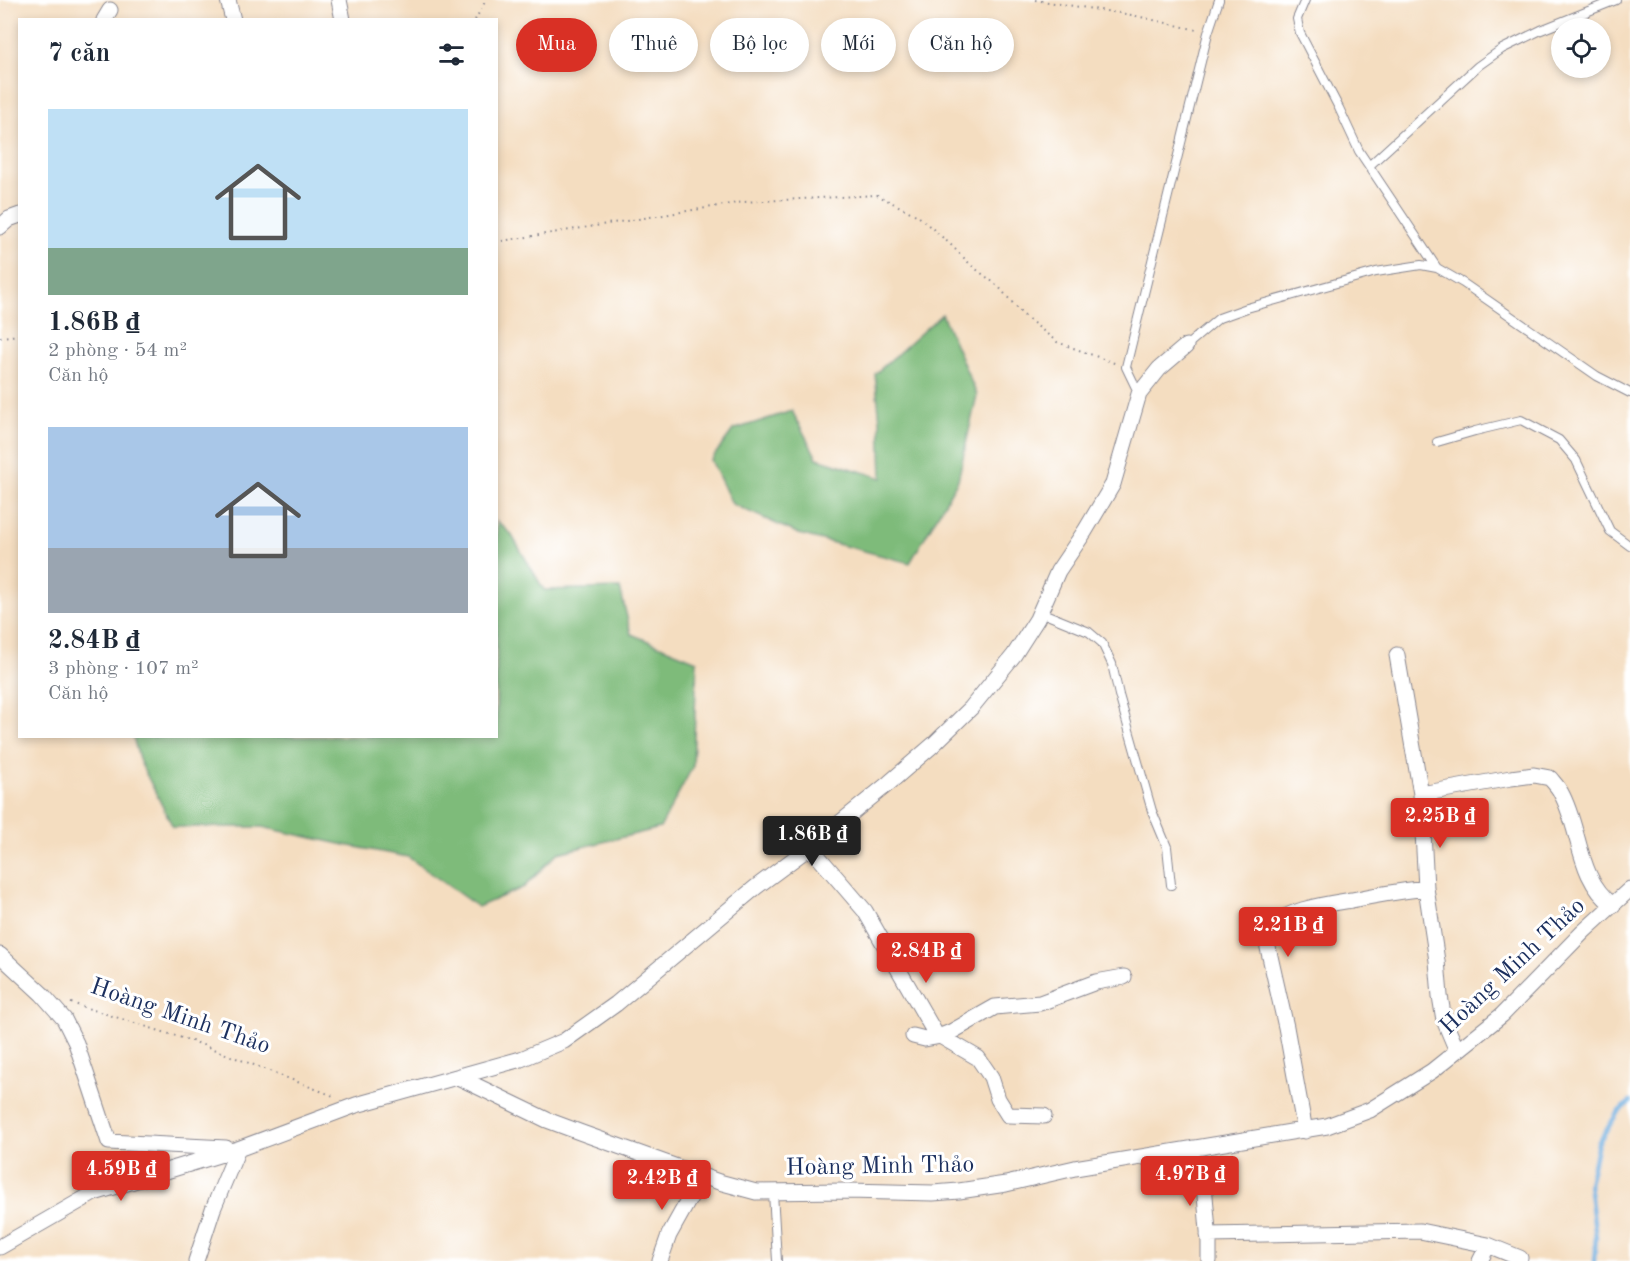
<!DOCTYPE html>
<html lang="vi">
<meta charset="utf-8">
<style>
:root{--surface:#fff;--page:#f2f2f3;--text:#1f2937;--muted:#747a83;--accent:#d93025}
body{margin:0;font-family:"Old Standard TT",serif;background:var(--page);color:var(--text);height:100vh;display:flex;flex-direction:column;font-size:22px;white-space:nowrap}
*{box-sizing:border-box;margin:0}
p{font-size:20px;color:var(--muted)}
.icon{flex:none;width:33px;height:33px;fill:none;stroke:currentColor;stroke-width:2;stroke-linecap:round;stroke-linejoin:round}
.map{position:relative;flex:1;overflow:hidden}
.side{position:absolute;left:18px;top:18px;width:480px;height:720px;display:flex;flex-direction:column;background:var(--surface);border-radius:0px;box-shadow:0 3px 9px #0003}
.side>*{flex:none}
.banner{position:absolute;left:516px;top:18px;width:570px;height:54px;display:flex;gap:12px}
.buttons{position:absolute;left:1551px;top:18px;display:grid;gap:12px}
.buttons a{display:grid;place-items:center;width:60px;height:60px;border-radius:50%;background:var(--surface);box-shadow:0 3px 9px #0003;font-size:30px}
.price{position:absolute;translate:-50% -51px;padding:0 14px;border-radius:6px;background:var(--accent);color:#fff;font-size:20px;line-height:39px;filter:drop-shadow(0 2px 3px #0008)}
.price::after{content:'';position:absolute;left:50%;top:36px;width:18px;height:14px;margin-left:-9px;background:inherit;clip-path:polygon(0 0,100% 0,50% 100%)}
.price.current{background:#222;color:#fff}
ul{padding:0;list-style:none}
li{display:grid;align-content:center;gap:12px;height:318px;padding:0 30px}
li span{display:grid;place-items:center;height:186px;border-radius:0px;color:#555}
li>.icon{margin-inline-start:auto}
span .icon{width:108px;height:108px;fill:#fffc;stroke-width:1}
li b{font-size:26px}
h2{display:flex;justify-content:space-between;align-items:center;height:72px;padding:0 30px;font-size:26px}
.pill{padding:0 21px;border-radius:27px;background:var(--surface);box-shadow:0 3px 9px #0003;font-size:21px;line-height:54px}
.pill.current{background:var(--accent);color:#fff}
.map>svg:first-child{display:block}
</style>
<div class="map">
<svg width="1630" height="1261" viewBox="0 0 1630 1261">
<rect width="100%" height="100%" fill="#fff"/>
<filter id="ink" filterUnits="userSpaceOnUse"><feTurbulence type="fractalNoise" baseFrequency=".0167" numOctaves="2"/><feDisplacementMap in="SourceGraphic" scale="12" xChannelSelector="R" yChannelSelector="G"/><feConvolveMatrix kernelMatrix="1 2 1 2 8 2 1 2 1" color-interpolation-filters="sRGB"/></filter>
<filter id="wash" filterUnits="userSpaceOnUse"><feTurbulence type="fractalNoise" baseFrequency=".008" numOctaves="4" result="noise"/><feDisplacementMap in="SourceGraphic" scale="24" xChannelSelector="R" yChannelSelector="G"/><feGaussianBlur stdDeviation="1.35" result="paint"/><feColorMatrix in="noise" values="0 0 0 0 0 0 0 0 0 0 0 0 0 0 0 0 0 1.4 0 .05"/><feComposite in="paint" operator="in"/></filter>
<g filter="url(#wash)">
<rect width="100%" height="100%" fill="#f4ddc0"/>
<path fill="#7ebb7a" stroke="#4c756c" stroke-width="1.5" d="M942 314 977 395 958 480 910 563 799 534 732 504 711 460 733 430 792 411 817 458 882 478 880 421 875 374Z
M497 521 511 534 544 590 620 588 631 634 697 661 693 766 660 828 558 853 524 887 478 907 408 857 345 845 262 827H173L140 762 133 737 496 736Z"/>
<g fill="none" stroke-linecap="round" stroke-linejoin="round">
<path stroke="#6cade0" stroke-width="4.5" d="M1594 1261 1596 1237 1589 1184 1598 1143 1618 1112 1630 1102"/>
</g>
</g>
<g filter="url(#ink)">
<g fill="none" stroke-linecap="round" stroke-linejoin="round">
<defs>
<path id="lane" d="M1305 0 1297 19 1300 33 1339 108 1359 151 1437 268
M1369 166 1478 66 1502 49 1541 30 1616 0
M1186 346 1219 318 1247 308 1376 272 1421 265 1437 268 1463 283 1597 376 1630 393
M1139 394 1126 367 1208 33 1219 0
M1437 442 1475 431 1521 420 1559 440 1576 460 1610 531 1630 546
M1040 612 1089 632 1102 643 1112 664 1119 695 1152 811 1167 847 1171 885
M773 1192 777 1261"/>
<path id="street" d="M228 0 233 20
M339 0 343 20
M104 20 110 10
M0 227 9 219 20 215
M1397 655 1421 794 1426 888 1437 961 1440 996 1444 1020 1457 1051
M1421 794 1511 778 1534 775 1550 778C1554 783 1559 788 1561 793 1581 829 1577 879 1613 905
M810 847 865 911 935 1033 978 1058 991 1077 998 1099 1008 1115 1044 1116
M0 955 42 994 64 1019 76 1043 109 1142 226 1148
M913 1036 925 1039 941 1036 951 1032 995 1007 1040 1003 1096 982 1124 977
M458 1077 547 1120 582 1133 719 1182 756 1192 848 1191 933 1193 959 1191 1006 1184 1075 1168 1327 1126 1370 1110 1432 1071 1502 1015 1583 932 1630 889
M1305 1131 1286 1027 1264 930C1289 909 1321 905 1352 900 1376 895 1401 891 1426 888
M1193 1148 1201 1164 1203 1173 1209 1242V1261
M1208 1235 1420 1231 1488 1245 1520 1258
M0 1247 94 1193 238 1149 356 1105 521 1059 564 1041 616 1004 756 887 810 847 889 783 933 745 971 708 1014 655 1037 619 1058 571 1085 531 1113 484 1139 394 1159 369 1186 346
M196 1261 213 1209 238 1149
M660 1261 669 1235 702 1176
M1480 1261 1488 1245"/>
</defs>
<use href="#lane" stroke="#88868f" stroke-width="10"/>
<use href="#street" stroke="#88868f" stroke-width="17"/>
<path stroke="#88868f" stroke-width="2" stroke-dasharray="1.5 4.5" stroke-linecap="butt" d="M1035 0 1132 15 1197 30
M475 20 486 0
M496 242 743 202 877 195 918 216 950 244 972 266 998 286 1022 314 1057 342 1117 364
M0 337 20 335
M71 1003 195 1042 336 1097"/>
<use href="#lane" stroke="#fff" stroke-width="8"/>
<use href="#street" stroke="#fff" stroke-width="15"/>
</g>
</g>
<g text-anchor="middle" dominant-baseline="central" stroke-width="6" stroke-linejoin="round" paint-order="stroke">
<g font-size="24" fill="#1b2f5e" stroke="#fff">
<text transform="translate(1513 967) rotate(-43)">Hoàng Minh Thảo</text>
<text transform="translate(180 1017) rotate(19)">Hoàng Minh Thảo</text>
<text transform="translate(880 1167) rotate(-1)">Hoàng Minh Thảo</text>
</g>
</g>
</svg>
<div class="buttons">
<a><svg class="icon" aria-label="locate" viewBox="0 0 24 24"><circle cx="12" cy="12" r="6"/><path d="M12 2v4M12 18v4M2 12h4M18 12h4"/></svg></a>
</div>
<b class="price" style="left:1440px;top:849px">2.25B ₫</b>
<b class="price current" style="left:812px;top:867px">1.86B ₫</b>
<b class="price" style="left:1288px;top:958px">2.21B ₫</b>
<b class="price" style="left:926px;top:984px">2.84B ₫</b>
<b class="price" style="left:121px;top:1202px">4.59B ₫</b>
<b class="price" style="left:1190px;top:1207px">4.97B ₫</b>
<b class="price" style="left:662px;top:1211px">2.42B ₫</b>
<div class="banner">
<a class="pill current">Mua</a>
<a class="pill">Thuê</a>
<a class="pill">Bộ lọc</a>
<a class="pill">Mới</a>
<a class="pill">Căn hộ</a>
</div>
<section class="side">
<h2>7 căn<svg class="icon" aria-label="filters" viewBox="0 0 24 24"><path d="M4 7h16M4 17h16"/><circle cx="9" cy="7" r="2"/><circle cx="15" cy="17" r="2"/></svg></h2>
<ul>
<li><span style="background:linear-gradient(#bfe0f5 75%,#7fa58c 0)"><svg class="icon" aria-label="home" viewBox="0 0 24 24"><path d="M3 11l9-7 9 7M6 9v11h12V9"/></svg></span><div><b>1.86B ₫</b><p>2 phòng · 54 m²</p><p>Căn hộ</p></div></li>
<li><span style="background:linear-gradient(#a9c7e8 65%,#9aa5b1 0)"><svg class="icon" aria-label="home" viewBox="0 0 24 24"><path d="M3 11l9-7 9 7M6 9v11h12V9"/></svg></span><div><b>2.84B ₫</b><p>3 phòng · 107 m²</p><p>Căn hộ</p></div></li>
</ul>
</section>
</div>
